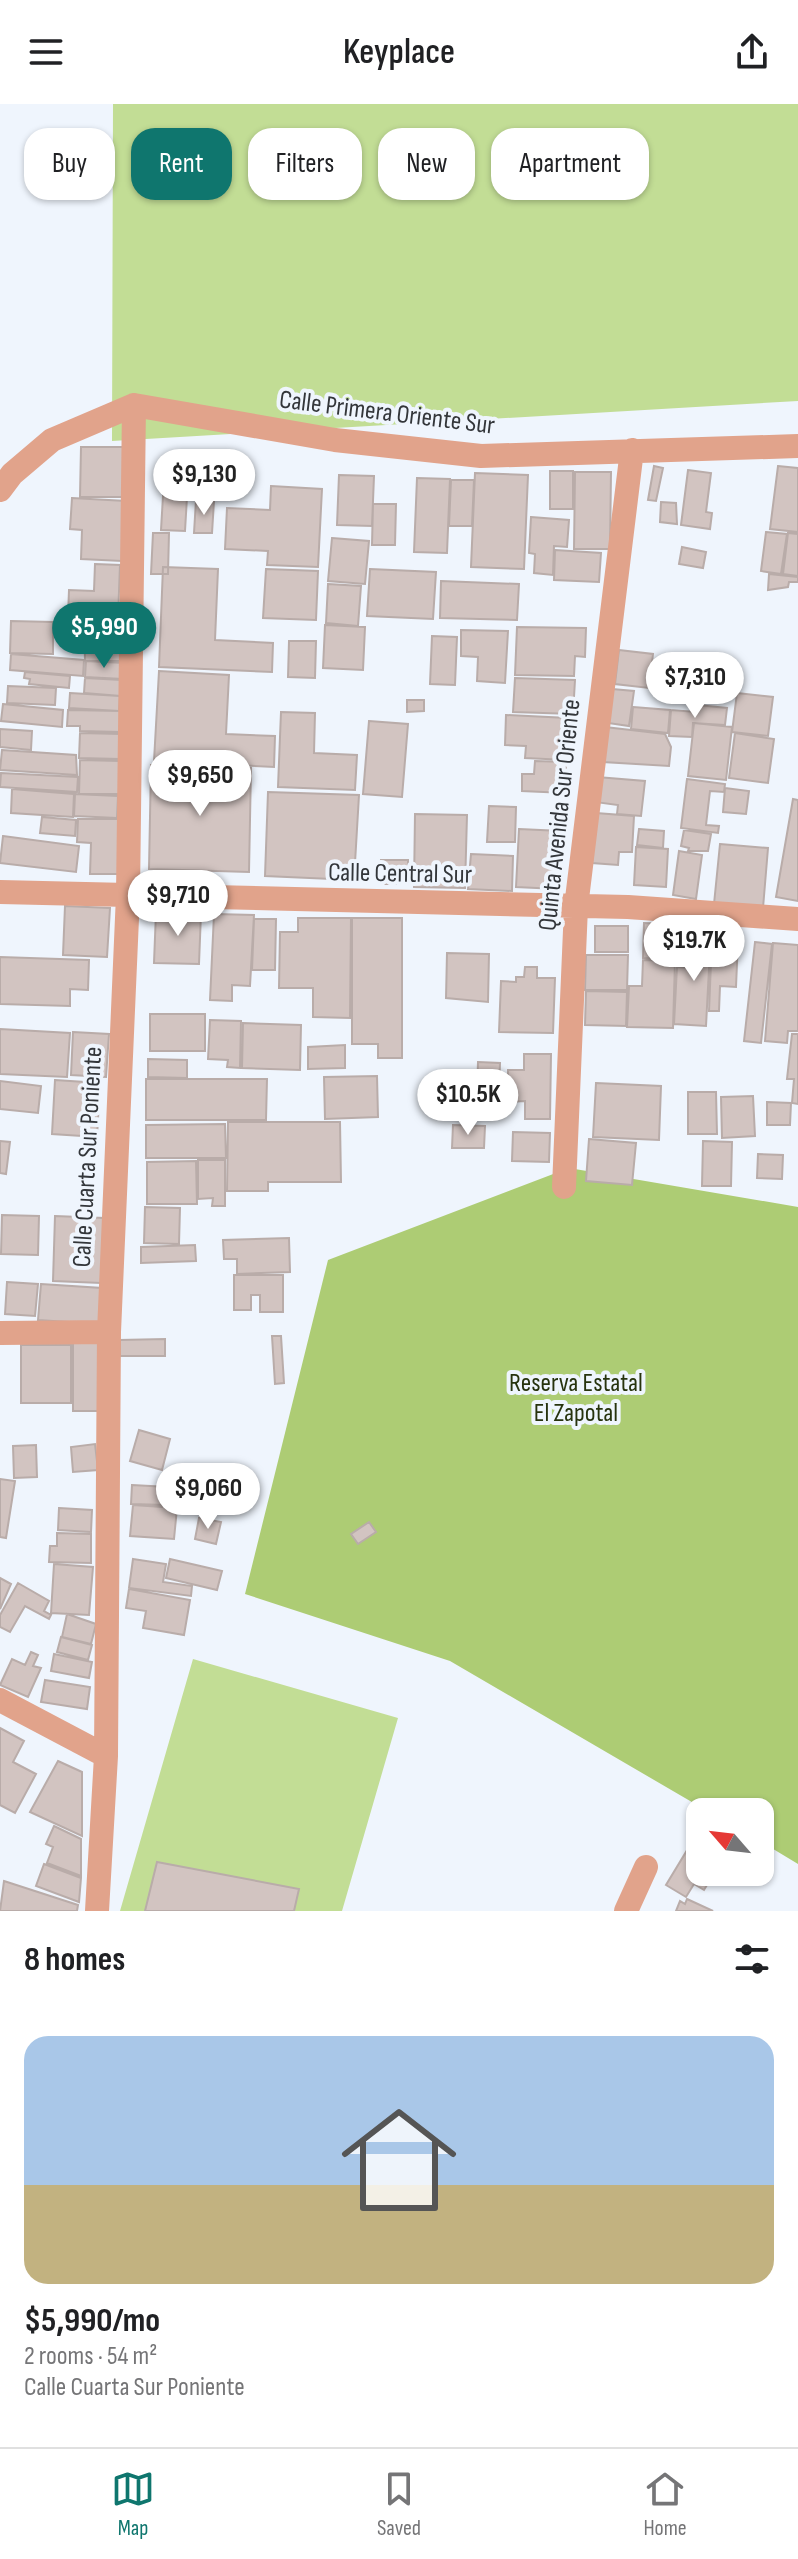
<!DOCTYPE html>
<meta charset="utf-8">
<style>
:root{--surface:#fff;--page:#f2f2f2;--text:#202124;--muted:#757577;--line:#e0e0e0;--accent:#0f766e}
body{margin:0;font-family:"Sofia Sans Condensed",sans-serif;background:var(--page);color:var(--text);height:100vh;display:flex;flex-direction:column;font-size:30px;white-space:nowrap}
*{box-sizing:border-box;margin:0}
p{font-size:26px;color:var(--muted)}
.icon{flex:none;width:44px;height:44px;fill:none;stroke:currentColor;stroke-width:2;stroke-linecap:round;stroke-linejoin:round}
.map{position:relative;height:1807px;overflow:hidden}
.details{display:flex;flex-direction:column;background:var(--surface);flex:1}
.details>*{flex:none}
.hud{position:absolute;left:24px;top:24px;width:750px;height:72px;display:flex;gap:16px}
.needle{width:52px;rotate:298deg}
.tools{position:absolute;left:686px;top:1694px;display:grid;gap:16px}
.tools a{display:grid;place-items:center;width:88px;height:88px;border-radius:16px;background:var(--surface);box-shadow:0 2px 6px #0004;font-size:40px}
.price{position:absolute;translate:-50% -68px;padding:0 18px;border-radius:28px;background:#fff;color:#222;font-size:26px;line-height:52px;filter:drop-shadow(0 2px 4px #0008)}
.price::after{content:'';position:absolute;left:50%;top:48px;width:24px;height:18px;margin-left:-12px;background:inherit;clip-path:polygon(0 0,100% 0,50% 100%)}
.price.current{background:var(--accent);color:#fff}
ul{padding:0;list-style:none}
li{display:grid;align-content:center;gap:16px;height:424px;padding:0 24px}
li span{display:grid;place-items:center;height:248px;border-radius:24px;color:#555}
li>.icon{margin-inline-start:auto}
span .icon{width:144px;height:144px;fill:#fffc;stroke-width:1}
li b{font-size:34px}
h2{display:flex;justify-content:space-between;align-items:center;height:96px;padding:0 24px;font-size:34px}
.chip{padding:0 28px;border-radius:24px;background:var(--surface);box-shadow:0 2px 6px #0004;font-size:28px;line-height:72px}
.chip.current{background:var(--accent);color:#fff}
header{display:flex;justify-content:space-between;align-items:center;height:104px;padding:0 24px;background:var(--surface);font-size:36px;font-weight:600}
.dock{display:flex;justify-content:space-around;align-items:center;height:112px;border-top:2px solid var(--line);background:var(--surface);font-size:22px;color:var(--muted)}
.dock a{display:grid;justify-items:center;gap:4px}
.dock .current{color:var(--accent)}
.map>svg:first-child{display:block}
</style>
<header><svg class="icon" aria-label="menu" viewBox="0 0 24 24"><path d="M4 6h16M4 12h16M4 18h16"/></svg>Keyplace<svg class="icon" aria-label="share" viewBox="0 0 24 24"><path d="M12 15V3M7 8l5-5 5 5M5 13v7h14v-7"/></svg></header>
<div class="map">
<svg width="798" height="1807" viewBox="0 0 798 1807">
<rect width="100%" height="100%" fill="#eff5fd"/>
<path fill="#c2dd95" d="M113 0H798V297L112 337Z
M193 1555 398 1614 342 1807H120Z"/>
<path fill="#adcc74" d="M569 1064 798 1103V1760L760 1737V1708H709L450 1557 245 1490 328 1156Z"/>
<path fill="#d2c4c1" stroke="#b9aca9" stroke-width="2" d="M81 343H125L124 393H80Z
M654 362 663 364 656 397 648 396Z
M778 362 798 364V428L770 425Z
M688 366 711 369 706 408 712 409 710 425 681 421Z
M550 367H573V405H550Z
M575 368H611L610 445H574Z
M475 369 528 371 524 465 471 463Z
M339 371 374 372 372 422 337 421Z
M417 374 450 375 447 449 414 448Z
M451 376H474L472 422H449Z
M271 382 322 385 318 463 267 461 268 447 225 445 227 404 270 406Z
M163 392 187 393 185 427 161 426Z
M72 394 126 397 122 457 81 455 82 426 70 425Z
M196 396 214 397 212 429H194Z
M661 398 676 399 677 420 660 418Z
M373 400H396L395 441H372Z
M531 413 569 416 567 443 554 442 553 471 534 469 535 450 529 449Z
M766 428 787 430 781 470 761 467Z
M153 429H169L168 470H151Z
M788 429 798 430V472L783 470Z
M332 434 369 437 365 480 328 477Z
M682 443 706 448 703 464 679 460Z
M555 446 601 449 599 478 554 476Z
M95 460 120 461 118 514 68 512 69 486 94 487Z
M163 463 218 465 215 536 273 539 272 568 159 563Z
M266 465 318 467 316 516 263 514Z
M370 465 436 468 433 515 367 512Z
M769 470 798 473V478H789L788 483 768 486Z
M441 477 519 480 517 516 440 514Z
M328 480 361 482 358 522 326 519Z
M84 515H122L123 557H85Z
M11 517 53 518V550L10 549Z
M325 521 365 523 363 566 323 564Z
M517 523 586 524 585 553 575 552 574 572 515 571Z
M461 526 508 527 505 579 477 577 478 553 461 552Z
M432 532 457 533 455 581 430 580Z
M289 537H316L315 574 288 573Z
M619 546 653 550 649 584 615 580Z
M11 550 84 556 83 572 10 566Z
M689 556 737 559 735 588 710 587 711 573H702V588L687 587Z
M86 557 124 559 123 575 85 573Z
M159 567 229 571 226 630 275 632 274 663 154 657Z
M25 568 70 572 69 584 29 580 30 575 24 574Z
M85 574 122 576 121 592 84 589Z
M515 574 575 576 573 610 513 608Z
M8 582 56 584 55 601 7 599Z
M612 585 634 587 629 622 608 619Z
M70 589 120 592 119 607 69 604Z
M737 589 773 593 768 632 732 628Z
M407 596H424V607L407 608Z
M3 600 63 606 62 623 1 617Z
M697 601 727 604 725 621 693 619 692 633 669 632 671 606 696 608Z
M633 603 670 606 668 629 631 625Z
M68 606 121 607 120 628 80 627V622H67Z
M281 608 315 609 314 649 357 651 355 686 278 683Z
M506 611 568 614 566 656 525 654 526 642 505 641Z
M369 617 408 620 402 693 363 690Z
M694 619 732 623 726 676 688 672Z
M605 623 665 630 671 643 669 662 603 658Z
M0 625 32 627 31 646 0 643Z
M80 629 121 630 120 655 79 654Z
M735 629 774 635 768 679 729 674Z
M2 646 76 651 77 671 0 666Z
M80 656 120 657V690H79Z
M535 657 566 658 565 689 522 687V670H534Z
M151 661 251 664 249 768 149 765Z
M1 669 78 673 77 688 0 683Z
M597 673 645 677 641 712 617 710 618 701 595 698Z
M687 675 725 680 724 688 710 687 706 721 719 722 718 729 681 724Z
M725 684 749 687 746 710 723 708Z
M12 685 74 690 73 713 11 709Z
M268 688 359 691 354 776 265 772Z
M75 690 118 692 117 714 74 712Z
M793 695 798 696V797L776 793Z
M489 702 516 703 515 738H487Z
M596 709 634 712 632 748H619L618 761 592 759Z
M415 710 467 711 465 784 414 783Z
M42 713 76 716 75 732 40 729Z
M78 715H120L118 770H90L91 739 77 738Z
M519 725 561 727 557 785 516 783Z
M639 725 664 727 663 744 637 741Z
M684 726 711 730 708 747H688L689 744 681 742Z
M3 732 79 742 76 768 0 759Z
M720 740 768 744 763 804 714 800Z
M636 743 668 745 666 783 634 781Z
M679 747 702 751 696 795 673 791Z
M471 750 513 752 512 787 468 785Z
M381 756H408V780H382Z
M65 802 110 804 107 853 63 851Z
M156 808 201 809 199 860 154 859Z
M214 810 254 811 250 882 232 881V897L210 896Z
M298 814H351L350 914 313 913V884H279L280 828H298Z
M352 814H402V954H378V940H352Z
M254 815H276L275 866H252Z
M644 819 679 820 677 856 643 854Z
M595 822H628V848H595Z
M692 826 711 827 706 922 674 920 677 863 690 864Z
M712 834 738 835 736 883 720 882 719 907H709Z
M755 838 772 840 761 939 744 937Z
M773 839 798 841V927H788L787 939 765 937Z
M447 849 489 850 488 898 446 894Z
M586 851H628L627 886H585Z
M0 853 89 856 88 886 70 885V902L0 900Z
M643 856 675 857 673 924 627 923 629 882H642Z
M525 863H537V874H555L553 929 499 928 501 877 516 878V873H524Z
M586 887 627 888 626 922 585 921Z
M150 910H205V947H150Z
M210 916 241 917 240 964 227 963 228 956 208 955Z
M243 919 301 921 300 966 242 964Z
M0 925 70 929 67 973 0 970Z
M73 928 109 930 106 973 71 971Z
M792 930H798V1000L792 999 794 975H787Z
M345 941V964L308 965V943Z
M524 950H551L550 1015H525V997L508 998V966H524Z
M148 955 187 956V974L148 973Z
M478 958 500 959 499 990 477 989Z
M377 972 378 1013 325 1015 324 973Z
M146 975H267L266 1016H146Z
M55 976 100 979 97 1033 52 1030Z
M0 977 41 982 38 1009 0 1005Z
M596 979 661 982 659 1036 593 1033Z
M688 988H716L717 1030H688Z
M753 992 755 1032 722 1034 721 993Z
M767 998 791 999 790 1021H767Z
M228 1018H340L341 1078H268V1087H227Z
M225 1020 226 1054H146V1021Z
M453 1021 485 1022 484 1044H452Z
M513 1028 550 1029 549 1058 512 1057Z
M589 1035 636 1039 632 1081 586 1077Z
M0 1037 10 1038 6 1070 0 1069Z
M703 1037 732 1038 731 1082H702Z
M758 1050 783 1051 782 1075 757 1074Z
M198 1056H225V1102H212L213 1094 198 1095Z
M196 1057 197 1100H147V1058Z
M145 1103 180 1104 179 1140 144 1139Z
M2 1111 39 1112 38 1151 1 1150Z
M55 1112 104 1114 101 1179 53 1177Z
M289 1134 290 1168 237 1170V1155H224L223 1136Z
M195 1141 196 1157 141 1159V1143Z
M234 1171H283V1208H260V1191H251V1206H234Z
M7 1178 38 1180 35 1212 5 1210Z
M41 1180 102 1184 99 1220 38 1216Z
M272 1232H281L284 1279 275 1280Z
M165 1235V1252H120V1236Z
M73 1238H101L100 1307H73Z
M21 1241H71V1299H21Z
M139 1326 170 1335 162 1366 130 1357Z
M95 1340 98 1366 73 1368 71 1343Z
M36 1341 37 1373 14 1374 13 1342Z
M0 1375 15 1377 6 1434 0 1433Z
M132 1381 168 1383 167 1401 131 1400Z
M133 1401 177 1404 174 1435 130 1432Z
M59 1404 92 1406 91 1428 58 1426Z
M199 1414 221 1418 216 1440 195 1435Z
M369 1418 376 1428 358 1440 351 1430Z
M57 1429 91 1430V1459L49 1458 50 1442H57Z
M133 1455 166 1460 163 1478 192 1482 191 1492 129 1484Z
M170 1455 222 1467 217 1486 166 1474Z
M54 1460 93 1463 89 1511 51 1509Z
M0 1474 11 1480 0 1505Z
M18 1479 49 1497 44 1507 51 1511 49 1515 25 1502 10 1528 0 1523V1511Z
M129 1485 190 1496 184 1531 143 1524 146 1507 126 1504Z
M67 1510 96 1520 91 1540 62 1533Z
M61 1533 92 1541 88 1556 57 1548Z
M31 1548 38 1551 33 1562 41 1564 28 1593 0 1581 12 1555 25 1561Z
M54 1550 92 1558 89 1574 51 1567Z
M45 1576 90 1583 87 1605 41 1598Z
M0 1624 24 1637 13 1658 36 1670 15 1709 0 1701Z
M58 1657 82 1668V1732L30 1708Z
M54 1722 81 1735V1772L47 1759 53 1743 46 1740Z
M689 1743 700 1750V1768H715L704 1786 694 1780 686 1793 666 1781Z
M157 1758 299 1785 294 1807H145Z
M44 1760 81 1774 79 1798 36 1782Z
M4 1777 78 1801 77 1807H0Z
M687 1795 713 1807H676L680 1797 685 1800Z"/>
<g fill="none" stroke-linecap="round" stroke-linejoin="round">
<path stroke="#e1a38b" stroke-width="24" d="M0 386 12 370 52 336 134 301 335 336 481 352 798 342
M0 788 628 803 798 815
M564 1083 576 803 632 346
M0 1229 109 1228
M0 1596 106 1652
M97 1807 106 1652 109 1228 128 791 134 301
M626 1807 646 1763"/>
</g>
<g text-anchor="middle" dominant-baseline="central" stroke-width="8" stroke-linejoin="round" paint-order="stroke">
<g font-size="26" fill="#33363a" stroke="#eff5fd">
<text transform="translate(387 309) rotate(7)">Calle Primera Oriente Sur</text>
<text transform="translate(560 711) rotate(-84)">Quinta Avenida Sur Oriente</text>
<text transform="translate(400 770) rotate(1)">Calle Central Sur</text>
<text transform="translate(88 1053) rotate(-87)">Calle Cuarta Sur Poniente</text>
</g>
<g font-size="26" fill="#27330e" stroke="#eff5fd">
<text x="576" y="1279">Reserva Estatal<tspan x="576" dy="30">El Zapotal</tspan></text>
</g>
</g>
</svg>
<div class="tools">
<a><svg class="needle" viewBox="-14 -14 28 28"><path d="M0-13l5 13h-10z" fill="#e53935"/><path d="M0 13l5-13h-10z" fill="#757577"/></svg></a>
</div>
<b class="price" style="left:204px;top:413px">$9,130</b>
<b class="price current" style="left:104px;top:566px">$5,990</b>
<b class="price" style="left:695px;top:616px">$7,310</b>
<b class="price" style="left:200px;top:714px">$9,650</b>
<b class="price" style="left:178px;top:834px">$9,710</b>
<b class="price" style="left:694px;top:879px">$19.7K</b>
<b class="price" style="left:468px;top:1033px">$10.5K</b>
<b class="price" style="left:208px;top:1427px">$9,060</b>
<div class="hud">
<a class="chip">Buy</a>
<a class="chip current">Rent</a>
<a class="chip">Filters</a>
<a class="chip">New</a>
<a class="chip">Apartment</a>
</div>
</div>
<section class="details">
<h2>8 homes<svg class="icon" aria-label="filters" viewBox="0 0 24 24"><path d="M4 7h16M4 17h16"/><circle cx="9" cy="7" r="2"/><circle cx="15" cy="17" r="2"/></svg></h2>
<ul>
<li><span style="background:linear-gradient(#a9c7e8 60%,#c2b280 0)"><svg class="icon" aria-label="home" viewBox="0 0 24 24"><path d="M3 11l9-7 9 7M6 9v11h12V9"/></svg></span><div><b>$5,990/mo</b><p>2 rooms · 54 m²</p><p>Calle Cuarta Sur Poniente</p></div></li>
</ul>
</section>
<nav class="dock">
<a class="current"><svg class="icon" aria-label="map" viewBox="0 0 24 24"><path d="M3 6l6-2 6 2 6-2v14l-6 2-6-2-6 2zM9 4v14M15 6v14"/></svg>Map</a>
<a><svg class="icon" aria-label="saved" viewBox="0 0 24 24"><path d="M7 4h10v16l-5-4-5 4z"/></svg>Saved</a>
<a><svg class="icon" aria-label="home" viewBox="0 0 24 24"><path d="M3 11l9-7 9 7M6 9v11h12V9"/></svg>Home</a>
</nav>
